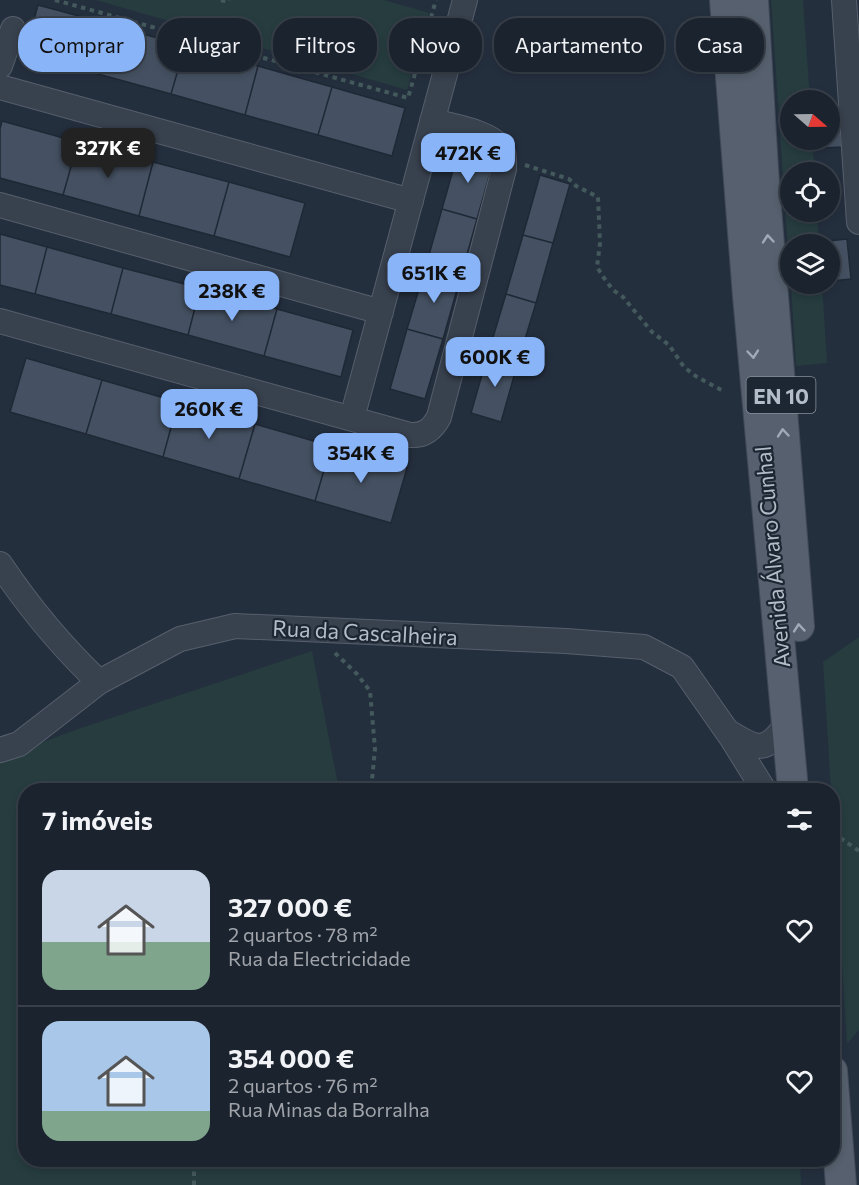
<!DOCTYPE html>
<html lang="pt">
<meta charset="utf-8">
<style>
:root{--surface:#1b232e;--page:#282f3a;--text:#f1f3f6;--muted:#a0a4aa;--line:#39404a;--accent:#8ab4f8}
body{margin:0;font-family:Commissioner,sans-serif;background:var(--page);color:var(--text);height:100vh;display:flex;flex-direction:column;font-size:22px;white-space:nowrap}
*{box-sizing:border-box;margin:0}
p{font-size:20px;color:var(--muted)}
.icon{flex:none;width:33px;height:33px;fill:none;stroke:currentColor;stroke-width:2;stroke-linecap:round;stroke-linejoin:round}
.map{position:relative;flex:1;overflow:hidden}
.drawer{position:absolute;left:18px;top:783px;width:822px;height:384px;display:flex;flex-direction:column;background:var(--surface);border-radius:24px;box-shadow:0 3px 9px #0003,0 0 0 2px var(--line)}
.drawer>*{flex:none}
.guide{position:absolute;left:18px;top:18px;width:824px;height:54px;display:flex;gap:12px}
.needle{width:39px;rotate:110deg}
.tools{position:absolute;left:780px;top:90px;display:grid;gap:12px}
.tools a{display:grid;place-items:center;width:60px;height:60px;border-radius:50%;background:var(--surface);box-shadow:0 3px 9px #0003,0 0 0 2px var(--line);font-size:30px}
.price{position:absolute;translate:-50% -51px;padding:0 14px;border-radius:12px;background:var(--accent);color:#111;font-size:20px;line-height:39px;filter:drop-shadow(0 2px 3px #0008)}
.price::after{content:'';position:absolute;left:50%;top:36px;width:18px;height:14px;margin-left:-9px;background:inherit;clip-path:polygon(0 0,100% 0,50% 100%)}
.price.on{background:#222;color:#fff}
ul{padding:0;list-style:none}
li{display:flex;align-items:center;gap:18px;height:150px;padding:0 24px}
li+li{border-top:2px solid var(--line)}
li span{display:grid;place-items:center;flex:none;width:168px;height:120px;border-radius:18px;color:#555}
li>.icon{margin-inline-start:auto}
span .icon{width:72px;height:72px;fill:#fffc;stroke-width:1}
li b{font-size:26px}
h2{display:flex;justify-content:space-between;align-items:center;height:72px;padding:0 24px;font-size:26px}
.pill{padding:0 21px;border-radius:24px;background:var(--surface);box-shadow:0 3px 9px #0003,0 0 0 2px var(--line);font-size:21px;line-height:54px}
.pill.on{background:var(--accent);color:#111}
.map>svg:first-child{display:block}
</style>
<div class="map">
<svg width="859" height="1185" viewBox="0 0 859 1185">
<rect width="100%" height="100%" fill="#242f3e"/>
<path fill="#263c3f" d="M96 0H384L429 13 407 90Z
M771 0H803L810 100H790V140H812L815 172H790V212H817L819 244H790V280Z
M791 284H822L827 363 796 366Z
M859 637V1030L847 1044 823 662Z
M312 651 339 790H26V1160H800L801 1185H0V758L75 730Z"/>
<path fill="#455162" stroke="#1f2835" stroke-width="1.5" d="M38 5 112 25 98 74 25 53Z
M112 25 185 46 171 94 98 74Z
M185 46 258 66 245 115 171 94Z
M258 66 332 87 318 135 245 115Z
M332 87 405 108 392 156 318 135Z
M838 104 842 147 823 148 822 140H830V105Z
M2 121 78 142 63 195 0 178V129Z
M78 142 153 162 139 216 63 195Z
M459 149 494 159 477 219 442 209Z
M153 162 229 182 214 236 139 216Z
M540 175 570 184 553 243 523 235Z
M229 182 305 203 290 257 214 236Z
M442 209 477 219 460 279 425 269Z
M0 234 47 247 35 294 0 285Z
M523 235 553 243 536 303 506 294Z
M847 239 851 279 832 281 829 241Z
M47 247 123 268 111 314 35 294Z
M123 268 200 288 188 335 111 314Z
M425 269 460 279 443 339 407 329Z
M200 288 277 309 264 356 188 335Z
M506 294 536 303 518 362 488 354Z
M277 309 353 330 341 377 264 356Z
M407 329 443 339 425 399 390 389Z
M488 354 518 362 501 422 471 413Z
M26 358 102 380 86 434 10 412Z
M102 380 178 402 163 457 86 434Z
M178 402 255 424 239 479 163 457Z
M255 424 331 446 315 501 239 479Z
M331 446 407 468 391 523 315 501Z"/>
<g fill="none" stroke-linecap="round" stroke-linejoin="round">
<defs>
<path id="minor" d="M844 0 859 222
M0 66 13 29
M0 87 411 201
M0 205 381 312
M0 321 410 435C424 436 432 430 439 417L504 169C504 163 505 156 502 150 493 132 451 126 432 121
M352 418 465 0
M0 564C29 607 62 647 99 682
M727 731C757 749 764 755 787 724
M0 750 19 744 99 682 180 639 235 626 566 641 644 647 682 667 731 737 764 790"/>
<path id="major" d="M725 0 748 296 793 790
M753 0 763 169 799 626
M832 1071 841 1185"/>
</defs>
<use href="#minor" stroke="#565f6c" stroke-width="26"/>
<use href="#major" stroke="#414a57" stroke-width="32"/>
<path stroke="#44595c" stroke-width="4" stroke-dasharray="4.5 4.5" stroke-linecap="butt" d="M55 0 408 98 436 0
M221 0 228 2 229 0
M525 165 569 179 576 186 598 197 600 243 597 267 604 278 613 290 623 297 652 332 669 345 684 367 697 377 725 392
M335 653 357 674 370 691 375 749 371 790
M832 835 839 837 859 851
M194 1185V1160"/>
<use href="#minor" stroke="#38414e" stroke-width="24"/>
<use href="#major" stroke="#56606e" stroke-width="30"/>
</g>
<defs><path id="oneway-chevron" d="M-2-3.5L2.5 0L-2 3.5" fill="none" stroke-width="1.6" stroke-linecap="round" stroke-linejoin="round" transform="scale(1.5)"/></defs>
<g stroke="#a1aab7">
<use href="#oneway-chevron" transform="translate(768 239) rotate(-95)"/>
<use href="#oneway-chevron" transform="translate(753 354) rotate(85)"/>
<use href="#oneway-chevron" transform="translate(783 433) rotate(-95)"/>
<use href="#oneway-chevron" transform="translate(799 628) rotate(-95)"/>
</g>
<g text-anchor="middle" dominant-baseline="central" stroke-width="4.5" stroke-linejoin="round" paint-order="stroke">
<rect fill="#1d2633" stroke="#878f9c" stroke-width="1.5" x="746.5" y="377" width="69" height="36" rx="4.5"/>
<g font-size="21" font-weight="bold" fill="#b4bcc9">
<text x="781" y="395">EN 10</text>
</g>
<g font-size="22" fill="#b4bcc9" stroke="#1d2633">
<text transform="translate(772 557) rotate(-95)">Avenida Álvaro Cunhal</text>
<text transform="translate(365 632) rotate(3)">Rua da Cascalheira</text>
</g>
</g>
</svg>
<div class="tools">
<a><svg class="needle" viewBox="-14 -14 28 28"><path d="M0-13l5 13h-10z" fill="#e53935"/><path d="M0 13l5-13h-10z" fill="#a0a4aa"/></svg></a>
<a><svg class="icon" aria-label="locate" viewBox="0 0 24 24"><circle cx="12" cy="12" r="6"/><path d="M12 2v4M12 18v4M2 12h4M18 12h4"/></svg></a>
<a><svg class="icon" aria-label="layers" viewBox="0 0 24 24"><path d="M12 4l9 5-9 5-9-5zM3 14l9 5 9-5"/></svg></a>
</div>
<b class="price on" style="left:108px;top:179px">327K €</b>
<b class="price" style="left:468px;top:184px">472K €</b>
<b class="price" style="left:434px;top:304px">651K €</b>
<b class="price" style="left:232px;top:322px">238K €</b>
<b class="price" style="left:495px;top:388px">600K €</b>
<b class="price" style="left:209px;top:440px">260K €</b>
<b class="price" style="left:361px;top:484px">354K €</b>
<div class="guide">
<a class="pill on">Comprar</a>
<a class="pill">Alugar</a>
<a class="pill">Filtros</a>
<a class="pill">Novo</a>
<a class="pill">Apartamento</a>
<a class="pill">Casa</a>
</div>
<section class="drawer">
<h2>7 imóveis<svg class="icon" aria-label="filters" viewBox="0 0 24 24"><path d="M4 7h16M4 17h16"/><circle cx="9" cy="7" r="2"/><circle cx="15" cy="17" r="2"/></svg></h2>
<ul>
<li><span style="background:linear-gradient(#c9d6e8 60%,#7fa58c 0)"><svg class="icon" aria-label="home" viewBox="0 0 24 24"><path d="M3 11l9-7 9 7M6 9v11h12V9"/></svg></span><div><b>327 000 €</b><p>2 quartos · 78 m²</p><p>Rua da Electricidade</p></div><svg class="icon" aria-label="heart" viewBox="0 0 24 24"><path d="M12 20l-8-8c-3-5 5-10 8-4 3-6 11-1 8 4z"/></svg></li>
<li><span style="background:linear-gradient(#a9c7e8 75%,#7fa58c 0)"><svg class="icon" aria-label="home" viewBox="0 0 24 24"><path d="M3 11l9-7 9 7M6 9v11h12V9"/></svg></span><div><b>354 000 €</b><p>2 quartos · 76 m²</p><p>Rua Minas da Borralha</p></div><svg class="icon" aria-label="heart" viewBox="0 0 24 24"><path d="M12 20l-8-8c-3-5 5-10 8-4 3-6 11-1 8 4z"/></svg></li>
</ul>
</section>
</div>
